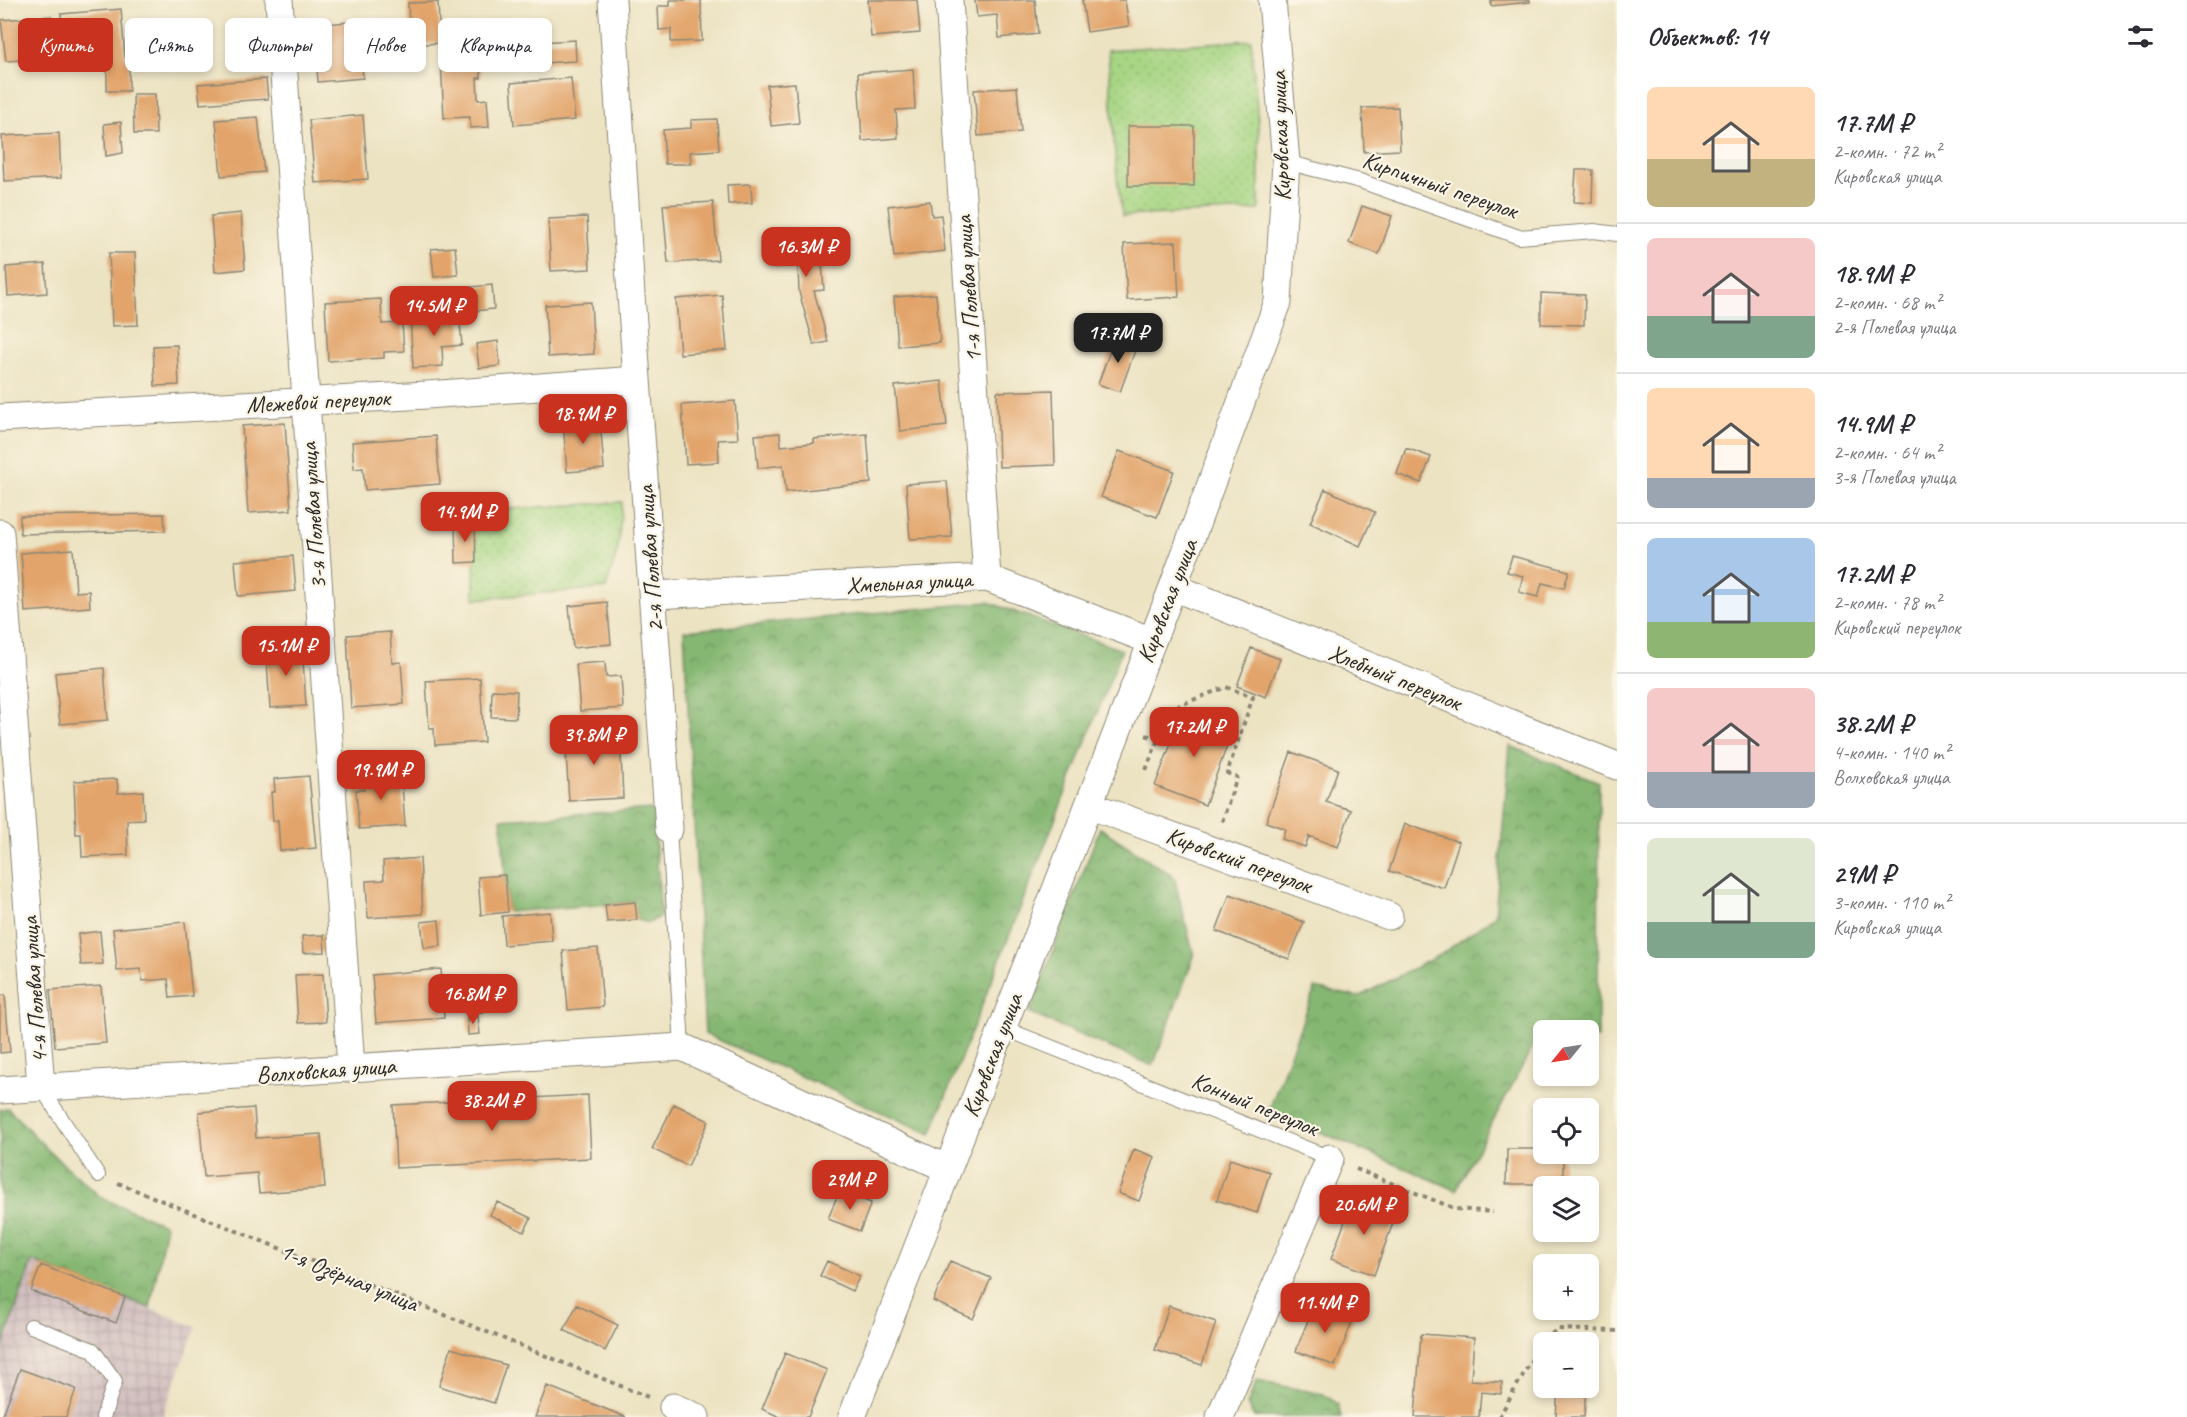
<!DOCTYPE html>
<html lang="ru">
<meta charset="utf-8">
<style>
:root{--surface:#fff;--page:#f7f7f7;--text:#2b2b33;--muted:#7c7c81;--line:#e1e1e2;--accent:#c8321e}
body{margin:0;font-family:Caveat,sans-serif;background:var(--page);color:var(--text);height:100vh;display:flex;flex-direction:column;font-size:22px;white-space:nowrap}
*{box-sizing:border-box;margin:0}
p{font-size:20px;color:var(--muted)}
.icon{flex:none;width:33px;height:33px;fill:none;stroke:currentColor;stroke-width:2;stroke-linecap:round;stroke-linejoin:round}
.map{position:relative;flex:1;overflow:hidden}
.drawer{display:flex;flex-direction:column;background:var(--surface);width:570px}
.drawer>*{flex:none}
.hud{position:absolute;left:18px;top:18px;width:570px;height:54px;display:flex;gap:12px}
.needle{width:39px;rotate:240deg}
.controls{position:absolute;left:1533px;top:1020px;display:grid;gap:12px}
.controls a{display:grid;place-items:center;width:66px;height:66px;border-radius:9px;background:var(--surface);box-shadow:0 3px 9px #0003;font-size:30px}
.price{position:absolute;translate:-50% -51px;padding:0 14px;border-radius:12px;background:var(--accent);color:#fff;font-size:20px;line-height:39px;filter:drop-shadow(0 2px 3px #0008)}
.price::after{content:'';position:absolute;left:50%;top:36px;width:18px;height:14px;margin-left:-9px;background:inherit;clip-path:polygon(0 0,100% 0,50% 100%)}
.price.active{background:#222;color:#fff}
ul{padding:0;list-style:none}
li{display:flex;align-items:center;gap:18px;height:150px;padding:0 30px}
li+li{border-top:2px solid var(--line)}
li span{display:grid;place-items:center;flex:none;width:168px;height:120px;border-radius:9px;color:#555}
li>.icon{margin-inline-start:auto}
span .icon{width:72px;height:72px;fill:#fffc;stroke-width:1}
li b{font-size:26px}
h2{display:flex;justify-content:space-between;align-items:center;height:72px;padding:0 30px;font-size:26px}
.tag{padding:0 21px;border-radius:9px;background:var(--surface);box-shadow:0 3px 9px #0003;font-size:21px;line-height:54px}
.tag.active{background:var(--accent);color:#fff}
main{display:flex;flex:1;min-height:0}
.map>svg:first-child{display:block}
</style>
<main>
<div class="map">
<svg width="1617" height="1417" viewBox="0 0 1617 1417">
<defs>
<pattern id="industrial-grid" width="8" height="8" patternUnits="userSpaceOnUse" patternTransform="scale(1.5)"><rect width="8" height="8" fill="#d2bfc0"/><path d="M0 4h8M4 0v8" fill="none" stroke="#b4a4a5"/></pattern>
<pattern id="grass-dots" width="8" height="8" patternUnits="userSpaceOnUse" patternTransform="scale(1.5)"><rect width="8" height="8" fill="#a7d684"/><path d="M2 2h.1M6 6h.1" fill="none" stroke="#90b872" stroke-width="1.8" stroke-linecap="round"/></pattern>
<pattern id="forest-crowns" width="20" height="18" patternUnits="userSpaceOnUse" patternTransform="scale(1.5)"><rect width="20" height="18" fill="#85b772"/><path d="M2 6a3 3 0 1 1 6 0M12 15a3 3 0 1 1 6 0" fill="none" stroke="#6d955e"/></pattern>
</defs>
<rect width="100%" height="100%" fill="#fcf5e5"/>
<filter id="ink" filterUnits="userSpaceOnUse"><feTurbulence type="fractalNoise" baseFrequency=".0167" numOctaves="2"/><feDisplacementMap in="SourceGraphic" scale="12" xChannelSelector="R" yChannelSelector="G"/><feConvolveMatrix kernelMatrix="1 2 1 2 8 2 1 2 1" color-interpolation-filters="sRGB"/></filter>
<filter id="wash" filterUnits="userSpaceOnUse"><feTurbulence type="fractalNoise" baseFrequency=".008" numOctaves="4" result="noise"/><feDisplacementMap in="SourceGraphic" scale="24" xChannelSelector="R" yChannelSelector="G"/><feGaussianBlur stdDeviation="1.35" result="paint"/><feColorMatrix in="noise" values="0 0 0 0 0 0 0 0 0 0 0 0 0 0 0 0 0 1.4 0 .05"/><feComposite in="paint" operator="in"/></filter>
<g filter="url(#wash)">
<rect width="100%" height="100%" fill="#ece3c2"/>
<path fill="url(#industrial-grid)" d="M31 1261 196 1327 162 1417H0V1354Z"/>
<path fill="url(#grass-dots)" stroke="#698058" stroke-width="1.5" d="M1251 40 1259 133V210L1122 216 1116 168 1108 50Z
M622 502 618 548 606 588 474 599 475 511Z"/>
<path fill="url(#forest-crowns)" stroke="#58714e" stroke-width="1.5" d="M988 602 1122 650 931 1134 705 1034 684 631Z
M1510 746 1599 782 1598 1038H1589L1588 1030H1544L1543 1039H1537L1456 1190 1269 1110 1315 988 1358 997 1440 955 1495 916Z
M653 809 661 916 649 923 637 920 634 902 508 912 501 819Z
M1100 828 1174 877 1194 956 1153 1066 1029 1013Z
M8 1108 49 1151 102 1198 166 1225 150 1308 32 1261 0 1354V1109Z
M1257 1381 1323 1394 1338 1404 1341 1417H1254L1247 1405Z"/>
<g id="blocks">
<path fill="#e2a46a" d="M670 0H701L702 41 671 42V29L659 30 658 6H670Z
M868 0H917L920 33 871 37Z
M975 0H1035L1038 34 999 38 997 15 977 17Z
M1082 0H1125L1129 26 1087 32Z
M1491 0H1530V2L1491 6Z
M438 2 440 43 410 45 408 3Z
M121 9 125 57H129V91H107V58L100 59 99 35 63 38 61 14Z
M51 16 55 58 6 61 1 20Z
M359 21 363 78 318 82 314 25Z
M259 35 262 66 234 68 232 52 242 50 241 37Z
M575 40 576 61 541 63 539 42Z
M479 41 481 78H477L478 100 487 99 489 127 470 128V117L444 118 440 43Z
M913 69 915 109 896 110 898 138 862 141 858 73Z
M571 78 575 120 514 125 511 83Z
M266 79 268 99 200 104 198 84Z
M795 83 799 123 771 126 767 85Z
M1017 87 1021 132 978 136 974 90Z
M133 94H155L156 134H134Z
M1398 107 1400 150 1364 152 1362 108Z
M363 115 368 179 315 183 309 120Z
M258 117 264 172 221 176 216 120Z
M717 119 719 150 690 152 691 164H665L663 130 691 128V120Z
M121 122 123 153 106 156 104 124Z
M1128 126H1194V186H1128Z
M59 133 61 178 4 181 2 136Z
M1576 170H1593L1592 203 1574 202Z
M751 184 752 203 728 204 727 185Z
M930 201 932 216 941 215 945 251 894 257 888 206Z
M713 202 718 260 668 263 663 205Z
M1362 206 1392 216 1379 254 1349 243Z
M241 213 245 269 215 272 211 216Z
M587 217 590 269 551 271 548 219Z
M820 238 824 290 814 291 828 342 814 345 799 292 798 266 775 267 773 242Z
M1176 242 1179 297 1127 300 1124 244Z
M455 247 458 275 434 277 431 249Z
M109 253H135L138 325 112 326Z
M45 264 47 293 8 296 6 267Z
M492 285 494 309 473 311 471 287Z
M1541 293 1585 295 1584 325 1541 324Z
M936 294 940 343 898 346 894 297Z
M722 295 727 350 680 354 676 299Z
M381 299 382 324 402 323 404 351 384 352V358L328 361 325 302Z
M591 302 594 354 548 357 545 305Z
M459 311 462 345 442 347 443 366 413 368 410 315Z
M1115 337 1137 345 1120 392 1098 384Z
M498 341 500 366 479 368 476 344Z
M177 345 179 385 155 386 153 346Z
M942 381 947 426 900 431 895 386Z
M1053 390 1055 465 999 467 997 392Z
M735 401 738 439 718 440 719 462 686 464 682 405Z
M600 419 604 469 567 472 563 421Z
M285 423 291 510 248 513 242 426Z
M780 433 781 446 814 443V439L867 434 871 483 786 492 783 465 758 468 755 435Z
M436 436 440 484 365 490 363 468 354 469 352 442Z
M1406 448 1431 457 1421 483 1397 474Z
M1119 451 1174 471 1157 517 1101 497Z
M947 481 952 537 910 539 906 484Z
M1325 489 1375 512 1360 546 1310 523Z
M164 514 165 531 20 534V516Z
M455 524H475L476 562 456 563Z
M73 549 76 592 89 591 90 607 25 612 21 553Z
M293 556 296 591 238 596 235 561Z
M1512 556 1569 571 1564 588 1542 583 1538 597 1519 592 1523 576 1507 572Z
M607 602 611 644 573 648 569 606Z
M390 632 392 663 401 662 404 704 351 708 347 635Z
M302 646 306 706 270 708 266 648Z
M1251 648 1280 659 1266 697 1237 686Z
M605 662 606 677 621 676 623 708 580 711 576 664Z
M104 668 108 720 60 724 55 673Z
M480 678 484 742 435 745 434 728H429L426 681Z
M492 690 517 691 516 718 491 717Z
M1183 712 1233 730 1205 805 1155 786Z
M620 732 623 798 569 801 565 735Z
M1291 752 1338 769 1326 802 1351 810 1338 847 1309 836 1305 847 1282 839 1285 829 1266 822Z
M401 770 405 826 359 829 356 790H364L363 773Z
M309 776 316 848 280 851 278 820 273 821 271 792H275L274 779Z
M117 779 118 793 143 791 144 819 127 820 128 855 82 857 81 834H76L74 781Z
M1405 824 1459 842 1444 888 1389 871Z
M420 858 423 914 368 918 366 881 384 880 383 861Z
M505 875 508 912 481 915 478 877Z
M1230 894 1304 922 1289 959 1216 931Z
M635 902 637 920 607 922 605 905Z
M550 912 552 941 504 945 502 916Z
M439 920 441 946 424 948 421 922Z
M185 922 192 996 170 998 168 979 142 981 141 969 117 971 113 929Z
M100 931 103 964 81 965 78 934Z
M324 935 325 952 303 953 302 936Z
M598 948 603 1007 568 1010 563 951Z
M441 969 444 1018 376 1023 372 975Z
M323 974 326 1022 298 1023 295 975Z
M491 982 493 1011 480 1013 477 983Z
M101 986 106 1043 55 1047 50 990Z
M5 995 10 1052 0 1053V996Z
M467 1016H478L480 1034 468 1035Z
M588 1095 591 1158 396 1168 393 1105Z
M674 1104 709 1121 688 1166 652 1149Z
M254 1108 256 1138 321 1134 325 1188 259 1193 257 1173 204 1177 199 1112Z
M1134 1149 1155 1157 1139 1201 1118 1193Z
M1507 1149H1544V1154H1563V1184H1506Z
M1230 1159 1270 1172 1257 1213 1217 1200Z
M839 1191 871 1203 860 1231 828 1219Z
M1354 1197 1397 1212 1374 1275 1331 1259Z
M497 1202 531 1218 524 1232 490 1215Z
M827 1261 860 1276 852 1291 820 1276Z
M950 1261 991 1278 973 1319 933 1301Z
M41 1265 125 1297 116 1323 31 1291Z
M1315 1302 1354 1317 1335 1366 1296 1351Z
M577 1305 618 1325 605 1351 564 1330Z
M1169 1306 1216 1322 1202 1365 1155 1350Z
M1421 1334 1474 1338 1471 1380 1502 1382 1501 1394 1481 1392 1479 1417H1415Z
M451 1348 506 1365 494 1403 439 1386Z
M785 1353 827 1370 808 1417H780L762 1409Z
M20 1369 76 1389 66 1417H2Z
M547 1386 626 1417H535Z
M1558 1388H1586L1584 1417H1556Z"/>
</g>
</g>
<g filter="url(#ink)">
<use href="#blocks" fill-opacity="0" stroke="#8c8776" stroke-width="1.5"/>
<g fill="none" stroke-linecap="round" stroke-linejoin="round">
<defs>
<path id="lane" d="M1286 162 1360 181 1519 237 1594 231 1617 234
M669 829 682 1047
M1003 1028 1330 1158
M41 1087 98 1175
M31 1326 93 1350 115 1381 103 1417"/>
<path id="street" d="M279 0 351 1068
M612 0 631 295 669 829
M949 0 987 578
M0 418 427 395 637 380
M0 533 41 1087
M1173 587 1617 766
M654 595 987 578 1152 641
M1089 805 1389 916
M0 1090 682 1047 948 1169
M673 1407 696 1417
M852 1417 1173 587 1278 302 1286 162 1272 0
M1220 1417 1330 1158"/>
</defs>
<use href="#lane" stroke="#8c8776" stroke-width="16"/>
<use href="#street" stroke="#8c8776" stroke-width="29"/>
<path stroke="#8c8776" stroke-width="4" stroke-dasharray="4.5 4.5" stroke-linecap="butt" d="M1146 735 1171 744
M1146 770 1170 709 1226 687 1253 697 1227 773 1237 777 1221 825
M1356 1169 1456 1209 1493 1212
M118 1183 648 1397
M1499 1417 1543 1340 1558 1329 1617 1331"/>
<use href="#lane" stroke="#fff" stroke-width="14"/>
<use href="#street" stroke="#fff" stroke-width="27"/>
</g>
</g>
<g text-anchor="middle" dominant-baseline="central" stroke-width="4.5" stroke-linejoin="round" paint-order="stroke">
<g font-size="24" fill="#2b2b2b" stroke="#fcf5e5">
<text transform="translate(1280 136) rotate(-92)">Кировская улица</text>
<text transform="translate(1440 185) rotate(19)">Кирпичный переулок</text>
<text transform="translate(968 289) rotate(-94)">1-я Полевая улица</text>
<text transform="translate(318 401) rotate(-3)">Межевой переулок</text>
<text transform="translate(313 516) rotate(-94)">3-я Полевая улица</text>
<text transform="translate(650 559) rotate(-94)">2-я Полевая улица</text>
<text transform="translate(909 582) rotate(-3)">Хмельная улица</text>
<text transform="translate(1167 601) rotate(-69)">Кировская улица</text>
<text transform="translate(1395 677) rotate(22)">Хлебный переулок</text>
<text transform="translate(1239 860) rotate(20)">Кировский переулок</text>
<text transform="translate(34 990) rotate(-94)">4-я Полевая улица</text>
<text transform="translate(992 1055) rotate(-69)">Кировская улица</text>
<text transform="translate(326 1070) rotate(-4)">Волховская улица</text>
<text transform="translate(1255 1104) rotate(22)">Конный переулок</text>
<text transform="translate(349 1277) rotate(22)">1-я Озёрная улица</text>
</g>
</g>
</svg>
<div class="controls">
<a><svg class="needle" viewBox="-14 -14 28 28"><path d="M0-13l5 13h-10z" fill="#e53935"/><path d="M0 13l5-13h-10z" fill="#7c7c81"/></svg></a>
<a><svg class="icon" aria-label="locate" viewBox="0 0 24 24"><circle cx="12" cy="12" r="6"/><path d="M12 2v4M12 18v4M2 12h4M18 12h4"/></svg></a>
<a><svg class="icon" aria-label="layers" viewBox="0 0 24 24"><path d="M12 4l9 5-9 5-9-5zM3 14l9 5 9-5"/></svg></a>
<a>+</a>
<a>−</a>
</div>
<b class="price" style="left:806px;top:278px">16.3M ₽</b>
<b class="price" style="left:434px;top:337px">14.5M ₽</b>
<b class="price active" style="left:1118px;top:364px">17.7M ₽</b>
<b class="price" style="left:583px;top:445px">18.9M ₽</b>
<b class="price" style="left:465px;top:543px">14.9M ₽</b>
<b class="price" style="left:286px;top:677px">15.1M ₽</b>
<b class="price" style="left:1194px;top:758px">17.2M ₽</b>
<b class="price" style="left:594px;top:766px">39.8M ₽</b>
<b class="price" style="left:381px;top:801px">19.9M ₽</b>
<b class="price" style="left:473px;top:1025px">16.8M ₽</b>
<b class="price" style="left:492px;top:1132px">38.2M ₽</b>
<b class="price" style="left:850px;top:1211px">29M ₽</b>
<b class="price" style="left:1364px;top:1236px">20.6M ₽</b>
<b class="price" style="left:1325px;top:1334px">11.4M ₽</b>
<div class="hud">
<a class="tag active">Купить</a>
<a class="tag">Снять</a>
<a class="tag">Фильтры</a>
<a class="tag">Новое</a>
<a class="tag">Квартира</a>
</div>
</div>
<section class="drawer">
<h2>Объектов: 14<svg class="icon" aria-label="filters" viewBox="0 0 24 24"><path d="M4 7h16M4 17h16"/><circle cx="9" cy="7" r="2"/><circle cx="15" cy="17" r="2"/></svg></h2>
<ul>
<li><span style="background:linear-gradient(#ffd9b3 60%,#c2b280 0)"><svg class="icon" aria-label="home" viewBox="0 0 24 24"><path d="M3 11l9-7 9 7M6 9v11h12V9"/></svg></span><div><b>17.7M ₽</b><p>2-комн. · 72 m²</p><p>Кировская улица</p></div></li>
<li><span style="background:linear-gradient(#f6c9c9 65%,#7fa58c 0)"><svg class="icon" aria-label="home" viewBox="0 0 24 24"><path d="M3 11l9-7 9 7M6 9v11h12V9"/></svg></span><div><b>18.9M ₽</b><p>2-комн. · 68 m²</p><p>2-я Полевая улица</p></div></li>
<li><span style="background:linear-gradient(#ffd9b3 75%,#9aa5b1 0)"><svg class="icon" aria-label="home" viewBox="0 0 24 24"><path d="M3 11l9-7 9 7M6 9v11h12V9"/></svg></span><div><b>14.9M ₽</b><p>2-комн. · 64 m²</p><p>3-я Полевая улица</p></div></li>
<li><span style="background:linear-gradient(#a9c7e8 70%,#8fb573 0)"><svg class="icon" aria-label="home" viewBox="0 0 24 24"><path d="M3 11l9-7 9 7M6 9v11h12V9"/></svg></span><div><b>17.2M ₽</b><p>2-комн. · 78 m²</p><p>Кировский переулок</p></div></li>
<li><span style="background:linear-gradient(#f6c9c9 70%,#9aa5b1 0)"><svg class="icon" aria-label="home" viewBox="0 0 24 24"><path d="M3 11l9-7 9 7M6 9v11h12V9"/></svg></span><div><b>38.2M ₽</b><p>4-комн. · 140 m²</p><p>Волховская улица</p></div></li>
<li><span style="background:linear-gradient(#dfe7d0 70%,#7fa58c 0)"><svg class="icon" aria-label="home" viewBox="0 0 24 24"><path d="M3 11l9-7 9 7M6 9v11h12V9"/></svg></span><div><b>29M ₽</b><p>3-комн. · 110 m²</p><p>Кировская улица</p></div></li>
</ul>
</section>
</main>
